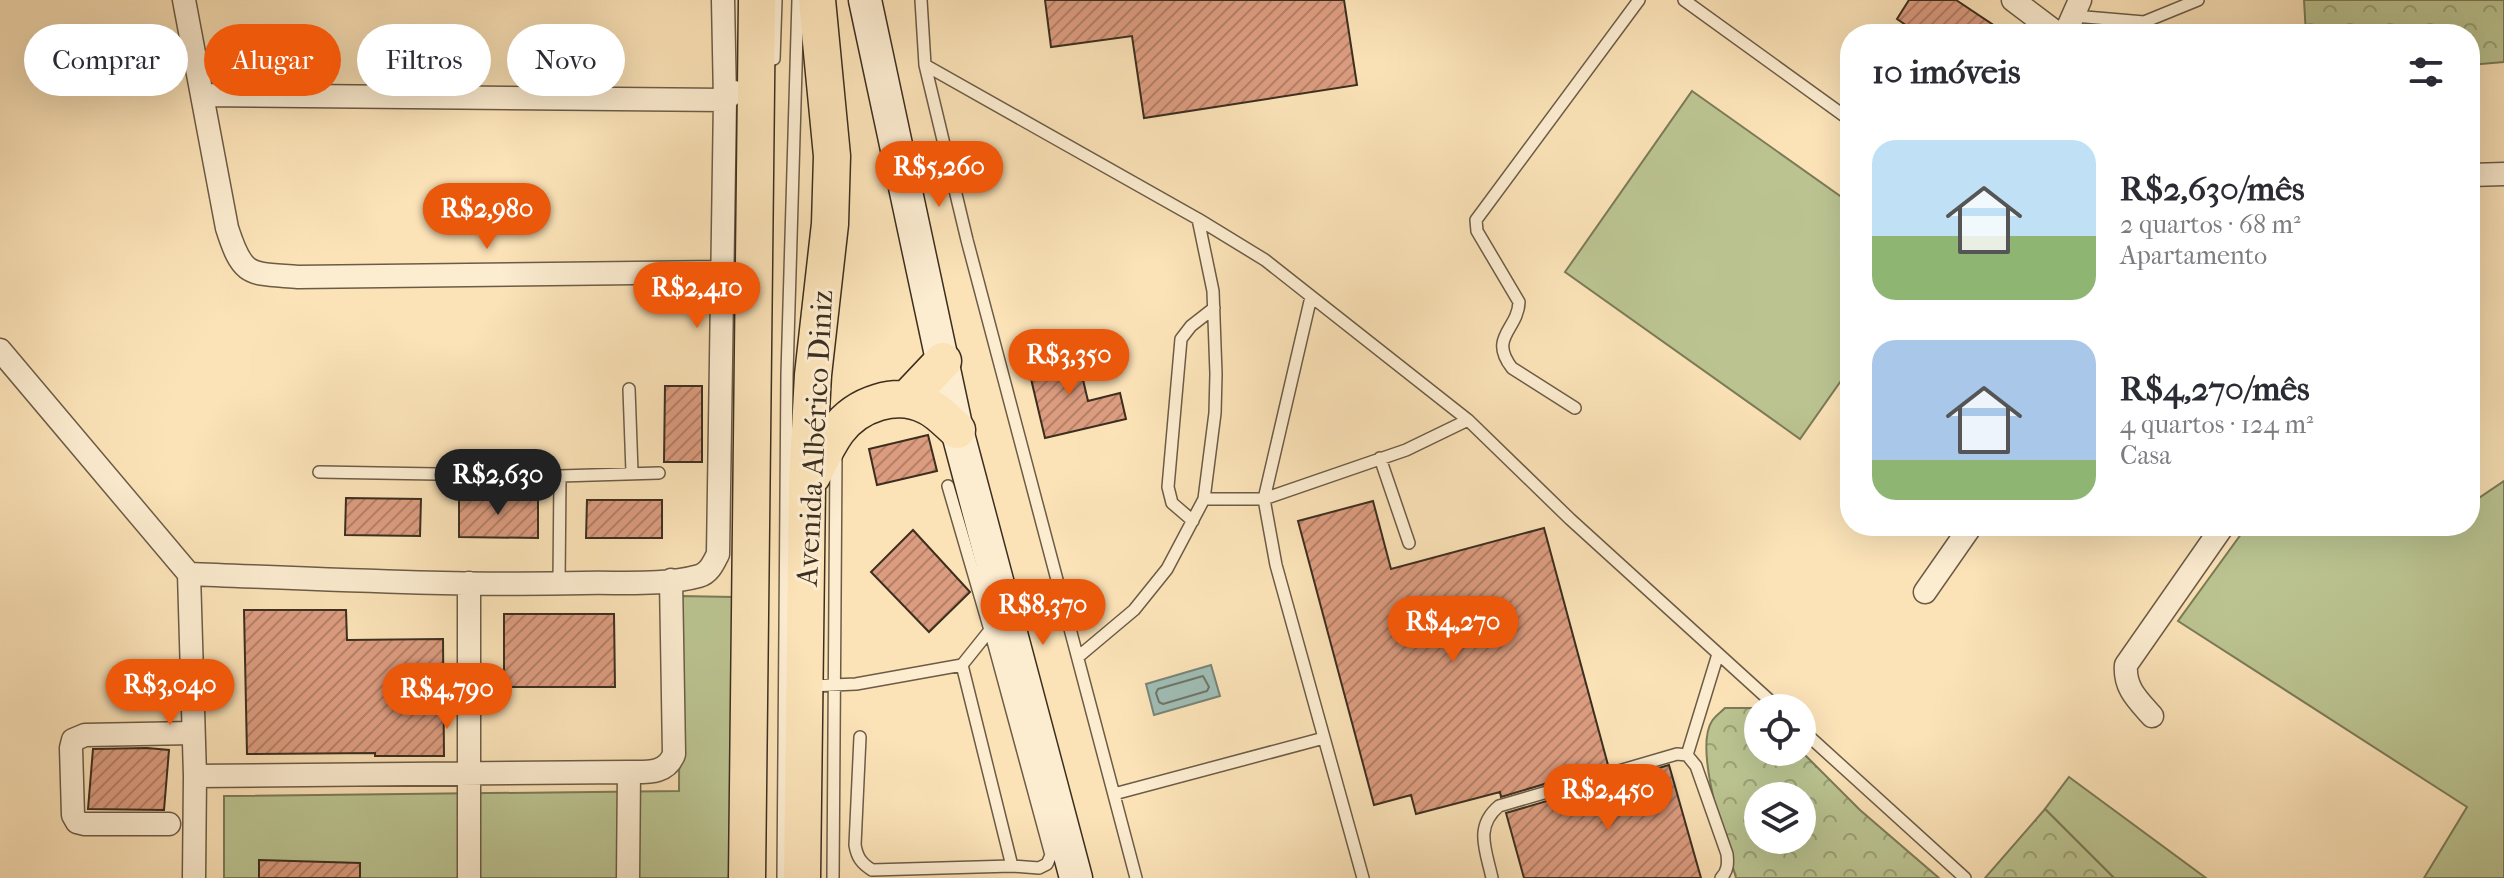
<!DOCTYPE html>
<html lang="pt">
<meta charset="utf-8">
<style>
:root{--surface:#fff;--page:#f7f7f7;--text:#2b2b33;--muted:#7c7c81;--accent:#ea580c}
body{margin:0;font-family:"IM FELL French Canon",serif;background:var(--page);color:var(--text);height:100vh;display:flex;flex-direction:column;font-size:30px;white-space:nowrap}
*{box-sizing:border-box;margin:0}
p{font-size:26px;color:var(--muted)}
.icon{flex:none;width:44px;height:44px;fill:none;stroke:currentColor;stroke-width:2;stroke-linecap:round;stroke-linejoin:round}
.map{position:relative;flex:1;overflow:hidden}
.sheet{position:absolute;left:1840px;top:24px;width:640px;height:512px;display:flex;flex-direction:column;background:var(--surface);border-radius:32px;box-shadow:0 8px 32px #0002}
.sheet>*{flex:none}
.guide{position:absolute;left:24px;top:24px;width:760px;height:72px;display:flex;gap:16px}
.buttons{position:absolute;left:1744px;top:694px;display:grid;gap:16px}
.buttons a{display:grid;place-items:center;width:72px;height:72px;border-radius:50%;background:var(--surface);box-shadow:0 8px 32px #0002;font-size:40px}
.price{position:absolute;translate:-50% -68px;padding:0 18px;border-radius:28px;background:var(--accent);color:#fff;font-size:26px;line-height:52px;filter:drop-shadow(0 2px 4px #0008)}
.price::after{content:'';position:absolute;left:50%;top:48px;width:24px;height:18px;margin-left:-12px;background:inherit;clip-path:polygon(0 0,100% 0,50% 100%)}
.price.current{background:#222;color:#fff}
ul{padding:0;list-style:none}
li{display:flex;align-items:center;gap:24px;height:200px;padding:0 32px}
li span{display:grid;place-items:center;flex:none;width:224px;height:160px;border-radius:24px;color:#555}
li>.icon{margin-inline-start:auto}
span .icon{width:96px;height:96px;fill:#fffc;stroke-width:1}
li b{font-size:34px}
h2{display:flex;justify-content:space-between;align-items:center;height:96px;padding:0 32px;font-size:34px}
.tag{padding:0 28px;border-radius:36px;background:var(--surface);box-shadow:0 8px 32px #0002;font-size:28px;line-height:72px}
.tag.current{background:var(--accent);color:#fff}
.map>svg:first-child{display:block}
</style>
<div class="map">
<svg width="2504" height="878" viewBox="0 0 2504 878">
<defs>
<pattern id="forest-crowns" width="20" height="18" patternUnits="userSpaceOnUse" patternTransform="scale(2)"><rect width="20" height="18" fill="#bbc491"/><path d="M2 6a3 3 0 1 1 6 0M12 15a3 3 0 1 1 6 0" fill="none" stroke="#99a076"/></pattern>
<pattern id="building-hatch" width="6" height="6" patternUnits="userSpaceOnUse" patternTransform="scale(2)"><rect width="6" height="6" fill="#dc9c7f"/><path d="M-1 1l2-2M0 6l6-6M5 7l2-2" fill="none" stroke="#b48068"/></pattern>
</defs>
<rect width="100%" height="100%" fill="#fbe2b7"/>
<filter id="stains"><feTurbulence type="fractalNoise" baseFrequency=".0025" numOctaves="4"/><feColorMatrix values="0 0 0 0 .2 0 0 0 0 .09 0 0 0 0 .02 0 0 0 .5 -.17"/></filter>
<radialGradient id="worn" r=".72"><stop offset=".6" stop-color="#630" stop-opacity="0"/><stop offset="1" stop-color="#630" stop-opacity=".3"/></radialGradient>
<path fill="#bbc491" stroke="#7c7a58" stroke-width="2" d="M1692 91 1850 203V368L1800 439 1565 272Z
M2504 481V878H2424L2467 807 2178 621 2247 526H2397L2431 530 2438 526H2470V504Z
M680 596 733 597V878H224V796L679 791Z
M2069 777 2206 878H2114L2045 809Z"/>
<path fill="url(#forest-crowns)" stroke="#7c7a58" stroke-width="2" fill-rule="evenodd" d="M2304 0H2504V62L2470 65V34H2306Z
M1725 708H1752L1758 712V752H1802L1860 810 1939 878H1736C1727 846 1693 749 1712 721 1715 716 1721 712 1725 708ZM1758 796H1802V840H1758Z
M2045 809 2114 878H1985Z"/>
<path fill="#a0bdb5" stroke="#788479" stroke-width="2" d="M1211 665 1220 696 1154 715 1146 684Z"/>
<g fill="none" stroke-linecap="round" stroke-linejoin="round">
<path stroke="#6e766a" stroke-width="2" d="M1203 676 1209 687 1207 691 1163 704 1159 702 1156 693 1158 689Z"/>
</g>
<path fill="url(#building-hatch)" stroke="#3c2f20" stroke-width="2" d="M1045 0H1344L1357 85 1144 118 1132 36 1051 47Z
M1909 0H1956L2007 34H1919L1897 19Z
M1076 350 1088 401 1120 393 1126 419 1045 438 1027 362Z
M665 386H702V462H664Z
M928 435 937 471 877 485 869 449Z
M459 496 538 497V538L459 537Z
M346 498 421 499 420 536 345 535Z
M587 500H662V538H586Z
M1373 501 1391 569 1544 528 1608 765 1501 797 1500 792 1416 814 1411 795 1374 805 1298 521Z
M913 530 970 592 929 632 871 572Z
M244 610H346L347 640 443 639 444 756H375V753L247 754Z
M504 614H614L615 687H504Z
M147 748 169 750 164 810 88 809 93 749Z
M1669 765 1701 878H1524L1506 813Z
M259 860 360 863V878H259Z"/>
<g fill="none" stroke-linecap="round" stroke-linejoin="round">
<defs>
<path id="lane" d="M921 0 925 65
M1684 0 1850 120
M2074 16 2144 22 2198 0
M774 59 776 0
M1311 297 1264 499 1276 565 1363 878
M629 389 632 472
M1575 408 1512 368C1488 337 1518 330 1519 302L1477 231 1476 220 1639 0
M1380 458 1409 543
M319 472 560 476 659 473
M1204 499H1264L1406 450 1468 420
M1193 521 1172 503 1168 487 1181 339 1191 326 1214 308
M559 583 560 476
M1078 657 1134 610 1167 569 1204 499 1215 413 1216 374 1213 291 1198 219
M962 665 1012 866
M810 686 856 684 962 665 990 630
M1802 730 1965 878
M860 737 855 845C857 857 861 863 872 870L1012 866 1039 868 1047 864 1051 855 990 630 948 486
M1687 755 1718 654
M1114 794 1324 738
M783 878 787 374 798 0
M833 878 836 455
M1136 878 967 240 925 65 1198 219 1265 260 1468 420 1570 519 1778 708
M1492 878C1486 850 1474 827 1499 806L1677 754 1687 755 1696 766 1727 854C1728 863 1728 871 1721 878"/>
<path id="street" d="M184 0 227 228C243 278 249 273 298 277L721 272
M2013 0 2058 34
M2065 34 2080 0
M203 95 725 100 734 92
M2470 175 2504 174
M0 350 189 574
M189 574C320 579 452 586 583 583 620 582 663 586 699 576 709 573 713 564 718 554L725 100 723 0
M189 574 195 776 194 878
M469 583V878
M1925 592 1971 526
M2152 716C2138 700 2124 688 2126 665L2223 526
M195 776 629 772C647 772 667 774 674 754L671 580
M169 824H85L77 822 73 815 71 748 73 740 85 735 193 733
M628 878 629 772"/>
<path id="secondary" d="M865 0 957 430 1076 878"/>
<path id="primary" d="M908 398 943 361
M812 476C820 461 827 445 837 431 857 404 897 390 927 406 938 411 948 422 957 430
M747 878 757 0
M802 878 807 484 813 375 830 224 832 156 817 0"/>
</defs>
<use href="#lane" stroke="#6c5c46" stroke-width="14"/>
<use href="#street" stroke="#6c5c46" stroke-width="25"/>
<use href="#secondary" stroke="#3c2f20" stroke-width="35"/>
<use href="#primary" stroke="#3c2f20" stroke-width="39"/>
<use href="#lane" stroke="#fcecd0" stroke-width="11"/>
<use href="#street" stroke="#fcecd0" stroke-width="22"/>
<use href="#secondary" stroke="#fcecd0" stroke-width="32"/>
<use href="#primary" stroke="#fbe2b7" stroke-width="36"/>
</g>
<g text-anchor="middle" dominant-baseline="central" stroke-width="6" stroke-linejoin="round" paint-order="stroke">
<g font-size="30" fill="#3c2f20" stroke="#fcecd0">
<text transform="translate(815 438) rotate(-87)">Avenida Albérico Diniz</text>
</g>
</g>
<rect width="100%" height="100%" filter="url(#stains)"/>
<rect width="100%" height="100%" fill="url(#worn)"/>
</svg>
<div class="buttons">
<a><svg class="icon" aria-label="locate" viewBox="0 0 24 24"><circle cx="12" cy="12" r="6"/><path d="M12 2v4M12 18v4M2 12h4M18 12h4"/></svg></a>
<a><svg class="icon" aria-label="layers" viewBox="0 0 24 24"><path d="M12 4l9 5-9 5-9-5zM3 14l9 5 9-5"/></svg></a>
</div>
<b class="price" style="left:939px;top:209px">R$5,260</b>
<b class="price" style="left:487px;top:251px">R$2,980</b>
<b class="price" style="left:697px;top:330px">R$2,410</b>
<b class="price" style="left:1069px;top:397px">R$3,350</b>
<b class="price current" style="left:498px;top:517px">R$2,630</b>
<b class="price" style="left:1043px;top:647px">R$8,370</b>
<b class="price" style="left:1453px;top:664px">R$4,270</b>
<b class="price" style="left:170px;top:727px">R$3,040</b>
<b class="price" style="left:447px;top:731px">R$4,790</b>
<b class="price" style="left:1608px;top:832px">R$2,450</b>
<div class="guide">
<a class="tag">Comprar</a>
<a class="tag current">Alugar</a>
<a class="tag">Filtros</a>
<a class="tag">Novo</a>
</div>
<section class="sheet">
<h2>10 imóveis<svg class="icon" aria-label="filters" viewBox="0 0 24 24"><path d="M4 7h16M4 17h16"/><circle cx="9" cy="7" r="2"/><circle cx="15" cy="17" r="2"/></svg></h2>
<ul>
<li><span style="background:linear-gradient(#bfe0f5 60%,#8fb573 0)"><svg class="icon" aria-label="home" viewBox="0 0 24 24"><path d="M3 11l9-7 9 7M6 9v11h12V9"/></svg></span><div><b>R$2,630/mês</b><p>2 quartos · 68 m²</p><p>Apartamento</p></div></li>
<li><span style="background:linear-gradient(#a9c7e8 75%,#8fb573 0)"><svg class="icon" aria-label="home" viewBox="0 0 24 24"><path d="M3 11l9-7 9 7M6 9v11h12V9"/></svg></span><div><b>R$4,270/mês</b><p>4 quartos · 124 m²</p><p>Casa</p></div></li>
</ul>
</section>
</div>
